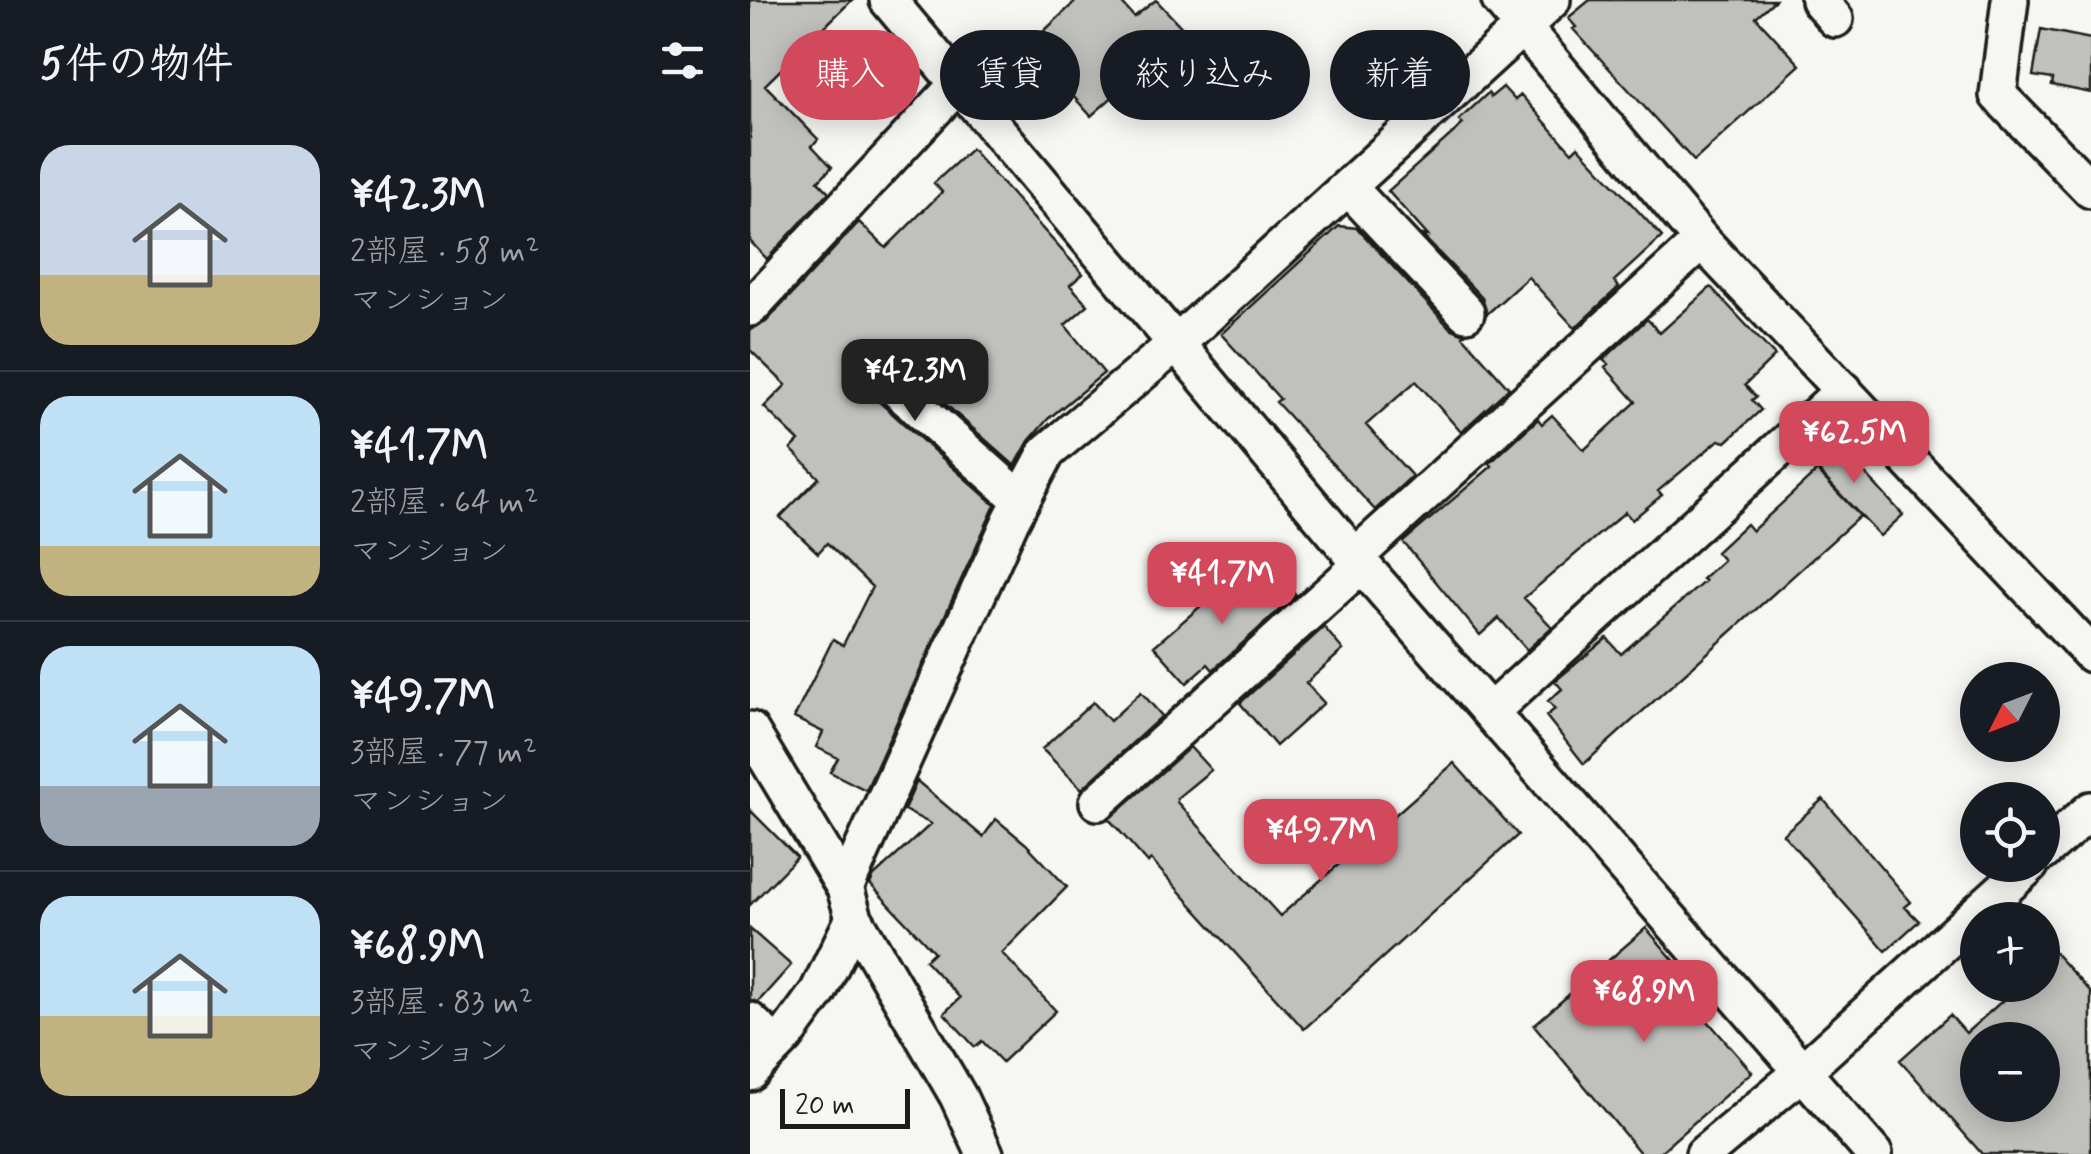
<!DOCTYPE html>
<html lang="ja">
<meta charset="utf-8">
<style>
:root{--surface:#171b24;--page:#242831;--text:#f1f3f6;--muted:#9ea1a6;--line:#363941;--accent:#d1495b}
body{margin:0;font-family:Mynerve,"Klee One",sans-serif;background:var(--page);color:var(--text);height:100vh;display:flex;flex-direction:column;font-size:38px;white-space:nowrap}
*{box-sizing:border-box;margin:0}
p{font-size:32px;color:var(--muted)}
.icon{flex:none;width:55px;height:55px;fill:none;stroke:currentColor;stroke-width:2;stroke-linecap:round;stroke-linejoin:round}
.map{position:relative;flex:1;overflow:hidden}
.side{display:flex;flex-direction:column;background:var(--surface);width:750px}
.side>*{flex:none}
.banner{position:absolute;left:30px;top:30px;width:950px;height:90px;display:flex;gap:20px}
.needle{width:65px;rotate:228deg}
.buttons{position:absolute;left:1210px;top:662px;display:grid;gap:20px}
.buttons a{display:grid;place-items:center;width:100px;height:100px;border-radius:50%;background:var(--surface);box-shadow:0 5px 25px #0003;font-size:50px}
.scale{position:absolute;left:30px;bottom:25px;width:130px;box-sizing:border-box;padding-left:10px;border:5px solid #1c1c1c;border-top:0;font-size:28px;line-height:35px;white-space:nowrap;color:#1c1c1c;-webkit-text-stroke:8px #f6f6f2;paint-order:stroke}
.price{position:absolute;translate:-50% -85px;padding:0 22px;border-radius:20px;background:var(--accent);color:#fff;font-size:32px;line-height:65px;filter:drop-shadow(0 2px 5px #0008)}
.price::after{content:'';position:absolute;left:50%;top:60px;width:30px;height:22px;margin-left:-15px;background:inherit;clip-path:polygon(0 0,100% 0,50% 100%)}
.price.on{background:#222;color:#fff}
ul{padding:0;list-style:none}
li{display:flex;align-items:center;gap:30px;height:250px;padding:0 40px}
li+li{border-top:2px solid var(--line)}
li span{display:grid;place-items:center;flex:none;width:280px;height:200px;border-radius:30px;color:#555}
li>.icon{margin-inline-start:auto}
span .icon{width:120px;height:120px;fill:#fffc;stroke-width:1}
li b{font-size:42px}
h2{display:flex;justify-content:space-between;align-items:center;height:120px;padding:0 40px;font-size:42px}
.pill{padding:0 35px;border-radius:45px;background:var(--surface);box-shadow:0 5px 25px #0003;font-size:35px;line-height:90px}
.pill.on{background:var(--accent);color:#fff}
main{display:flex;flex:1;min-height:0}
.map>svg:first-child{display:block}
</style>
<main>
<section class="side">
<h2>5件の物件<svg class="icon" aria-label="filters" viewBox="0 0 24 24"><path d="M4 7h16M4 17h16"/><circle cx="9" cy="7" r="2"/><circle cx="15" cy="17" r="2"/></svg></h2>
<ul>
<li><span style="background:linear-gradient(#c9d6e8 65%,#c2b280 0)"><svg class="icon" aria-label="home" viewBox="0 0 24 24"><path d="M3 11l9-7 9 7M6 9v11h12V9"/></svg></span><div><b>¥42.3M</b><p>2部屋 · 58 m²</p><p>マンション</p></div></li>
<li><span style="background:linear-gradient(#bfe0f5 75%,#c2b280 0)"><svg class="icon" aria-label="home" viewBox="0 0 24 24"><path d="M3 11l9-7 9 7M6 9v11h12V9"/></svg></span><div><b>¥41.7M</b><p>2部屋 · 64 m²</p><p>マンション</p></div></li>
<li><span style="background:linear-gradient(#bfe0f5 70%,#9aa5b1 0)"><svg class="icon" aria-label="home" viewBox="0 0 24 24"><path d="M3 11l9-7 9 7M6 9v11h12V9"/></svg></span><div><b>¥49.7M</b><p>3部屋 · 77 m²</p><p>マンション</p></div></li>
<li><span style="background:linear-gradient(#bfe0f5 60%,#c2b280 0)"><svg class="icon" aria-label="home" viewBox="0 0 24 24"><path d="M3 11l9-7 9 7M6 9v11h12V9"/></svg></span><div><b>¥68.9M</b><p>3部屋 · 83 m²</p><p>マンション</p></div></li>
</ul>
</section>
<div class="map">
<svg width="1341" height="1154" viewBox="0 0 1341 1154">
<rect width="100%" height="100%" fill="#f6f6f2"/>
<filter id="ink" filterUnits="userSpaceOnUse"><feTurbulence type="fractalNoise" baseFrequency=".01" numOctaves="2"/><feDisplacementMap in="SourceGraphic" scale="20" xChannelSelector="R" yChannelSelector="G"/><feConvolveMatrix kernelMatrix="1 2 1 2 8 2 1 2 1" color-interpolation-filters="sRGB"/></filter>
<g filter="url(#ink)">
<path fill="#c0c0bd" stroke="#1c1c1c" stroke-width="2.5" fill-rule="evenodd" d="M0 0H102L15 85 68 139 62 146 82 167 68 181 79 192 17 259 0 241Z
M327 0H369L384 17 406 0 436 32 341 116 278 46Z
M840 0H1025L1006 17 1050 65 944 161 823 29 826 27 818 18Z
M1291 29 1341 39V93L1302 85 1303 79 1283 76Z
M753 87 765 100 771 95 822 152 828 146 912 237 864 281 869 287 825 328 778 277 737 314 732 298 672 235 678 236 638 191 713 124 709 120 738 93 741 97Z
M221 149 333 274 320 285 338 305 315 325 354 373 298 419 279 441 265 466 137 352 128 348H117L107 355 103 374 109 384 245 505 116 790 80 772 88 758 66 747 73 732 44 718 83 639 93 645 122 587 77 543 68 553 30 517 69 478 41 449 49 441 14 407 36 385 0 350V330L16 322 109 222 136 248 192 192 184 183Z
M589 226 607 228 700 328 715 334 713 336 759 388 711 432 666 381 616 425 662 476 625 510 526 402 530 399 471 334Z
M961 287 1025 356 995 385 1006 397 1002 400 1011 410 976 442 969 440 908 491 912 495 882 520 875 512 774 598 802 627 777 650 749 618 730 635 653 542 742 466 740 463 788 419 792 424 802 415 834 450 886 402 855 367 858 364 853 360 897 319 910 333Z
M1080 435 1153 515 1130 536 1056 458Z
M1067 471 1110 516 834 764 796 716 805 709 798 701 812 689 805 681 857 638 871 654 955 581 952 579 973 560 966 552 996 524 1002 531Z
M525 570 546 595 463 670 458 664 437 683 404 646 473 587 488 603Z
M574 627 593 650 556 683 574 703 526 746 490 703Z
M391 692 412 716 332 789 292 749 343 702 360 721Z
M440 747 461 770 427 798V802L530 916 704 763 768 835 554 1029 401 860 398 863 359 819Z
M167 781 233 837 246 819 276 844 317 887 252 953 306 1011 252 1062 232 1041 225 1047 194 1013 210 998 175 960 184 952 120 884 124 876 181 824 154 810Z
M1073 799 1161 902 1155 907 1169 921 1136 951 1033 834Z
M0 810 47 857 0 905Z
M896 928 947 987 944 990 958 1007 951 1013 1002 1072 908 1154H891L784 1025Z
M0 929 41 965 8 1002 0 1000Z
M1292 939 1341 993V1154H1232L1150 1060 1200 1015 1216 1033 1270 985H1292ZM1228 1040H1292V1105H1228Z"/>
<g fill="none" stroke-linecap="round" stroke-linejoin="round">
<defs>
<path id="minor" d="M138 0 605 557 1124 1154
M750 0 952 241 1341 654
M1069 0 1085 19
M1260 0 1248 95 1341 190
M598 187 716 313
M0 308 208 84
M123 368 271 500
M605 557 952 241
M740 712 1094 390
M0 730 95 888 104 918 208 1096 235 1154
M348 802 612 564
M1292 853 1341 810
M95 888 261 520 297 452 427 343 802 0
M0 1021 26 1045
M0 1073 36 1036 68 992 104 918
M954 1154 1053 1071 1280 865"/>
</defs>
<use href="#minor" stroke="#1c1c1c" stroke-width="42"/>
<use href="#minor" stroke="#f6f6f2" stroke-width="35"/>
</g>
</g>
</svg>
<div class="buttons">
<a><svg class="needle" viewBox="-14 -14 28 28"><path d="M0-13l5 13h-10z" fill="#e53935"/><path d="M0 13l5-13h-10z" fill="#9ea1a6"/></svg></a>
<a><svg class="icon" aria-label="locate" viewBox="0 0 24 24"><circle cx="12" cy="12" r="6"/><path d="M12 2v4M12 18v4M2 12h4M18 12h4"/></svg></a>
<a>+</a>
<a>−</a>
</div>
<div class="scale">20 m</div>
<b class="price on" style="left:165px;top:424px">¥42.3M</b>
<b class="price" style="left:1104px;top:486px">¥62.5M</b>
<b class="price" style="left:472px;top:627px">¥41.7M</b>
<b class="price" style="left:571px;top:884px">¥49.7M</b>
<b class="price" style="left:894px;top:1045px">¥68.9M</b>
<div class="banner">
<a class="pill on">購入</a>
<a class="pill">賃貸</a>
<a class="pill">絞り込み</a>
<a class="pill">新着</a>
</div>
</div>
</main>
